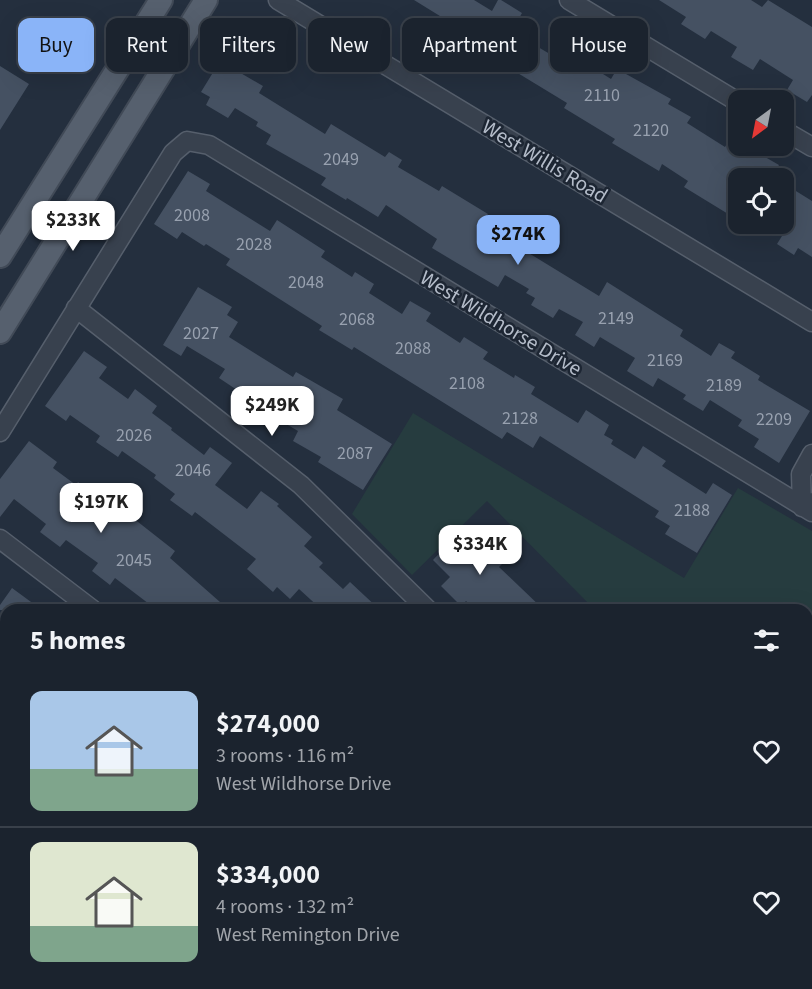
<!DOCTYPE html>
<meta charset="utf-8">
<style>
:root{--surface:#1b232e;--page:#242b36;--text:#f1f3f6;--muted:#a0a4aa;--line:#39404a;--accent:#8ab4f8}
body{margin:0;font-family:"Source Sans 3",sans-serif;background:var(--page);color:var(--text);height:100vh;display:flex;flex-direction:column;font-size:22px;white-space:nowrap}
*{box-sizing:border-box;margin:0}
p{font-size:20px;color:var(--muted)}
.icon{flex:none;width:33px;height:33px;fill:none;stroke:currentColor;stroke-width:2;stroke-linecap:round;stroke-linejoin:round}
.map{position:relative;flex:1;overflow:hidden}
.details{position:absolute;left:0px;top:604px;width:813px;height:386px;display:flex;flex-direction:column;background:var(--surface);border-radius:18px 18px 0 0;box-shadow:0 6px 24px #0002,0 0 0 2px var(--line)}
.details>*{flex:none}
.hud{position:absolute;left:18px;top:18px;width:777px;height:54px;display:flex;gap:12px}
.needle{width:39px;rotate:212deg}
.tools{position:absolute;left:728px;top:90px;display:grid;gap:12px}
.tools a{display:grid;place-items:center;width:66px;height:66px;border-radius:12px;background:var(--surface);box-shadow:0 6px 24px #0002,0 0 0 2px var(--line);font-size:30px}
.price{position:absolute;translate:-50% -51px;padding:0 14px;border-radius:12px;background:#fff;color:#222;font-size:20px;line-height:39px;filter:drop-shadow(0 2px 3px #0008)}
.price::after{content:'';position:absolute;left:50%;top:36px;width:18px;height:14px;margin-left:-9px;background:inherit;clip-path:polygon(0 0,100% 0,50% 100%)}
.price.active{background:var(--accent);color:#111}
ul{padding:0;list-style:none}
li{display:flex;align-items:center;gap:18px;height:150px;padding:0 30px}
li+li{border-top:2px solid var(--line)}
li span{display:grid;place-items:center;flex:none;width:168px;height:120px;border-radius:12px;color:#555}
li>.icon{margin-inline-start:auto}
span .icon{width:72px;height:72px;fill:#fffc;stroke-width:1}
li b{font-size:26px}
h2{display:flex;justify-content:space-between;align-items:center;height:72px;padding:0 30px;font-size:26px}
.tag{padding:0 21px;border-radius:12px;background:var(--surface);box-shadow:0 6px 24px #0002,0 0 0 2px var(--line);font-size:21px;line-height:54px}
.tag.active{background:var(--accent);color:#111}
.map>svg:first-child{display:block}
</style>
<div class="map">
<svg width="812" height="989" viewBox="0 0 812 989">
<rect width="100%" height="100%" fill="#242f3e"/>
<path fill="#263c3f" d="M413 413 684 578 738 488 812 531V722L807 730V610H595L487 501 412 575 352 514Z"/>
<path fill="#455162" d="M414 0H474L492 11 498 0H501L522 13 517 22 527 28 521 37 555 57 566 38 585 49 579 59 611 79 617 69 671 99 668 104 691 117 687 123 725 147 738 126V146H746L779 165 772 178H738V220L684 187 688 181 662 164 659 171 612 143 615 139 564 108 567 103 516 72 517 70 479 47 482 42Z
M659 0H751L762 7 768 0 812 27V95L807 102 787 90 793 80 760 59 753 70 731 57 737 47 711 31 705 39 681 24 686 17Z
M220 61 263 86 259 93 325 134 331 124 385 157 389 152 402 160 398 167 439 191 442 186 488 214 485 219 530 247 527 252 599 296 607 282 683 330 680 336 711 356 719 343 735 352 731 358 760 376 758 380 810 411 779 463 754 447 759 439 738 426 742 420 710 400 703 411 683 399 686 395 658 378 653 387 627 371 635 358 600 337 594 347 575 335 583 322 559 309 553 318 531 305 535 298 526 293 529 289 505 275 498 287 457 263 432 248 437 239 386 205 378 217 347 198 346 200 321 185 326 178 266 144 271 135 256 126 258 122 235 108 228 118 206 105 210 97 201 92Z
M0 66 29 84 0 130Z
M188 171 210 184 206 191 270 231 277 220 325 251 321 257 352 277 355 272 374 284 369 293 402 314 410 301 431 313 426 321 460 343 464 337 488 352 483 359 514 378 515 375 535 387 531 394 578 423 586 410 609 425 604 435 613 440 611 444 635 459 643 446 666 461 662 466 706 494 713 483 732 495 697 553 665 534 670 526 655 517 659 511 540 436 533 448 507 432 502 439 354 347 352 350 319 330 322 326 226 265 230 259 206 244 204 246 182 232 177 239 154 224Z
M783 183 812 201V257L798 248 794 255 777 244 782 236 761 224H783Z
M198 287 232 307 227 315 238 322 229 337 293 377 296 372 343 399 337 410 392 444 363 490 318 462 321 457 293 441 298 431 271 415 278 403 255 388 249 398 219 378 225 369 187 346 181 356 163 345Z
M84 351 107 367 99 378 128 399 135 389 157 406 152 413 172 428 171 430 204 455 210 447 232 463 215 485 247 509 261 491 279 504 277 506 312 537 304 546 323 563 319 567 343 589 350 582 380 610H322L299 589 290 599 277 587 273 592 247 569 256 559 195 512 192 516 170 500 175 494 154 478 156 475 122 451 118 457 96 442 100 436 70 415 66 421 45 406Z
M29 441 57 462 53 468 76 485 78 482 130 522 133 518 175 551 170 558 220 602 212 610H157L115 578 110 585 92 571 98 563 66 540 60 547 40 532 46 524 14 499 0 517V479Z
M464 527 484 547 489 541 507 559 499 567 544 610H476L466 601 461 606 441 586 450 577 433 560Z
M12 588 42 610H0V605Z"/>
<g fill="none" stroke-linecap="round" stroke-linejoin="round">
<defs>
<path id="minor" d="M278 0 812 322
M569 0 738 102
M783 130 812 147
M76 308 301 485 428 610
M0 432 173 153 187 141 209 145 812 512
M810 502 802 507 801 474 812 454
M0 539 93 610
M807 756 812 748
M0 829 6 834
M159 984 164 989
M532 984 540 989
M661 989 664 984"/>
<path id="major" d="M0 256 161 0
M0 332 206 0"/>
</defs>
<use href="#minor" stroke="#565f6c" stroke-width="21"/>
<use href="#major" stroke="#414a57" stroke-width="26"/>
<use href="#minor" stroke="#38414e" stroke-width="18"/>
<use href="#major" stroke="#56606e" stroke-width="22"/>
</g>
<g text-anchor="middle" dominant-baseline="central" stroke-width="5" stroke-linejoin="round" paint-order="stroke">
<g font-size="18" fill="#98a1af">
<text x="602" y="95">2110</text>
<text x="651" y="130">2120</text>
<text x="341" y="159">2049</text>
<text x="192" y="215">2008</text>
<text x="254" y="244">2028</text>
<text x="306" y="282">2048</text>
<text x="616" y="318">2149</text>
<text x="357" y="319">2068</text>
<text x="201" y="333">2027</text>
<text x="413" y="348">2088</text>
<text x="665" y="360">2169</text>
<text x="467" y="383">2108</text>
<text x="724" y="385">2189</text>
<text x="520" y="418">2128</text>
<text x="774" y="419">2209</text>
<text x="134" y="435">2026</text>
<text x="355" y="453">2087</text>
<text x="193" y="470">2046</text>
<text x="692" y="510">2188</text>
<text x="134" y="560">2045</text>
</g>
<g font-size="21" fill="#b4bcc9" stroke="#1d2633">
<text transform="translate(545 161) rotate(31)">West Willis Road</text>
<text transform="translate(501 323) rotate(31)">West Wildhorse Drive</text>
</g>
</g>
</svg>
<div class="tools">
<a><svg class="needle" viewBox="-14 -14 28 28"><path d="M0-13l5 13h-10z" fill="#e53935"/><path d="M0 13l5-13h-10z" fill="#a0a4aa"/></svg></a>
<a><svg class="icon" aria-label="locate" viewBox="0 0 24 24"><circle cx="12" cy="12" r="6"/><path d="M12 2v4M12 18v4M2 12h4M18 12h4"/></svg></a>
</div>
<b class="price" style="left:73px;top:252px">$233K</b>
<b class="price active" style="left:518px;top:266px">$274K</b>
<b class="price" style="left:272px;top:437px">$249K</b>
<b class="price" style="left:101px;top:534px">$197K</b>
<b class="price" style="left:480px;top:576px">$334K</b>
<div class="hud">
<a class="tag active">Buy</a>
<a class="tag">Rent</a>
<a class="tag">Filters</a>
<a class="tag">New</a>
<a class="tag">Apartment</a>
<a class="tag">House</a>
</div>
<section class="details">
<h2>5 homes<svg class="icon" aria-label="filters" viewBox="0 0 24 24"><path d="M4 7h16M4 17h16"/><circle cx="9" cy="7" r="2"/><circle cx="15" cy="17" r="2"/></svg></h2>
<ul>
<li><span style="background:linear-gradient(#a9c7e8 65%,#7fa58c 0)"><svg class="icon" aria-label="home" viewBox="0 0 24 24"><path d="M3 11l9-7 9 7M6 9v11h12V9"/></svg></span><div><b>$274,000</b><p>3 rooms · 116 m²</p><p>West Wildhorse Drive</p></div><svg class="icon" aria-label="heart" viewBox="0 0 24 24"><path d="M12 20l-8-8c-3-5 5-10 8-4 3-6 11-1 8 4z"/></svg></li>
<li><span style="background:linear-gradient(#dfe7d0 70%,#7fa58c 0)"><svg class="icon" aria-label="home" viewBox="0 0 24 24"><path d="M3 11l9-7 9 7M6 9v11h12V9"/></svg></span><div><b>$334,000</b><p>4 rooms · 132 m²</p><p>West Remington Drive</p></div><svg class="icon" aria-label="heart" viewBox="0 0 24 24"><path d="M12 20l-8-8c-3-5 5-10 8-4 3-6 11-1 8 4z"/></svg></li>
</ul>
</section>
</div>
